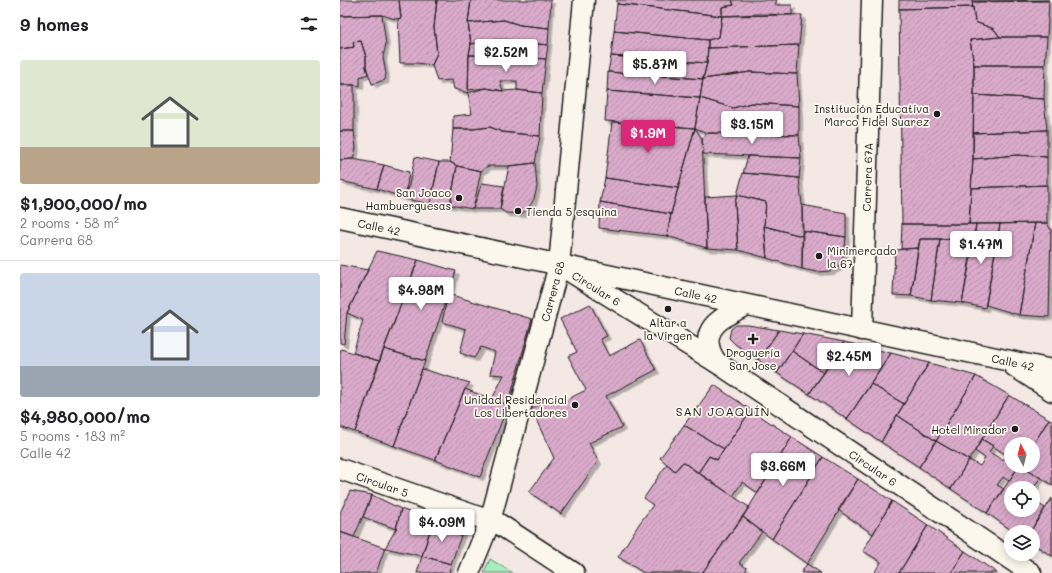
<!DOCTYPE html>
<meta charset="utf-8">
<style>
:root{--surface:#fff;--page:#f6f6f6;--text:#202124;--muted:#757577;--line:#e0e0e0;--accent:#db2777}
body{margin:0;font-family:Mali,sans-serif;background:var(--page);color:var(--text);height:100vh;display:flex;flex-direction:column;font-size:15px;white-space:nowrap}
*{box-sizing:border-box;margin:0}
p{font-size:13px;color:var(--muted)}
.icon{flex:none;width:22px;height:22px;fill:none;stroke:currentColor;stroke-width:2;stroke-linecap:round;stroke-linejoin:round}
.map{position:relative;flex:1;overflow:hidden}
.drawer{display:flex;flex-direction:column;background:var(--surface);width:340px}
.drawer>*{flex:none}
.needle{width:26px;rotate:353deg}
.fabs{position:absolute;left:664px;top:437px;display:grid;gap:8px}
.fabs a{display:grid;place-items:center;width:36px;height:36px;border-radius:50%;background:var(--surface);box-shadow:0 2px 10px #0003;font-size:20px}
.price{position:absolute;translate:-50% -34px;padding:0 9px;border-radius:4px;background:#fff;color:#222;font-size:13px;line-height:26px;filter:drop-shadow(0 1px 2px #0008)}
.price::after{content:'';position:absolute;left:50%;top:24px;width:12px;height:9px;margin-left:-6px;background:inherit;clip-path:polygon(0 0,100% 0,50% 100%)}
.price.on{background:var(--accent);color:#fff}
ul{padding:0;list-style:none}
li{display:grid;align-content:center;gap:8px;height:212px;padding:0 20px}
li+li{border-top:1px solid var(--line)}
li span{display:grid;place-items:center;height:124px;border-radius:4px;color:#555}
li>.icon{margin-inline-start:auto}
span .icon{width:72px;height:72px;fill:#fffc;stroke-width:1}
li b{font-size:17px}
h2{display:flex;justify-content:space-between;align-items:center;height:48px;padding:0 20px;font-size:17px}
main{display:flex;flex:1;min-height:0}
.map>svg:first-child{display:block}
</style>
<main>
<section class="drawer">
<h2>9 homes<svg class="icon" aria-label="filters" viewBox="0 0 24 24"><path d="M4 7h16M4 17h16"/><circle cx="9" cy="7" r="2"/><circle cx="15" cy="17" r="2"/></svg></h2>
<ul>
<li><span style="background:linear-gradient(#dfe7d0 70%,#b9a48a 0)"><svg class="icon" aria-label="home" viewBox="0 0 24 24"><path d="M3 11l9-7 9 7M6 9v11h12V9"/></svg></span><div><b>$1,900,000/mo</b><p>2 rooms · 58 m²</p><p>Carrera 68</p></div></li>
<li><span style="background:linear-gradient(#c9d6e8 75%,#9aa5b1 0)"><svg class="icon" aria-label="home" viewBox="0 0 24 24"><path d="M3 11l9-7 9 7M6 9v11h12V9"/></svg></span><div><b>$4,980,000/mo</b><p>5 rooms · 183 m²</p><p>Calle 42</p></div></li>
</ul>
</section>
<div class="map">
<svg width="712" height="573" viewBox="0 0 712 573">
<defs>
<pattern id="building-hatch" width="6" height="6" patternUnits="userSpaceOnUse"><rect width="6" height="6" fill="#daaaca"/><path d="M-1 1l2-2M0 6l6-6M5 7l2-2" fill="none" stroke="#ba92ad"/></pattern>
<filter id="shadow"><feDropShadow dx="3.5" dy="3.5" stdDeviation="0" flood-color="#0004"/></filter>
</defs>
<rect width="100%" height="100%" fill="#f4e8e5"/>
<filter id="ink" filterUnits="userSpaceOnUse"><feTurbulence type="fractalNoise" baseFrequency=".025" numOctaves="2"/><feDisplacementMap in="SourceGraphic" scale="8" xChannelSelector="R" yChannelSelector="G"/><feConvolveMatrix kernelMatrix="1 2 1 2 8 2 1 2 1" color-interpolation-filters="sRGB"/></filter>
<g filter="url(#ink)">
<path fill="#a5eebc" stroke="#60856c" d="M150 559 173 573H144Z"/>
<path fill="url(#building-hatch)" stroke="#1c1c1c" filter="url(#shadow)" d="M0 0H59L61 18 55 19 42 15 0 16Z
M59 0H97L94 27 97 53 92 65 76 63H60L58 19 61 18Z
M97 0H131L128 23 131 44 129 55 128 93 114 89 112 80 97 81 92 65 97 53 94 27Z
M131 0H211L209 28 180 25 164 20 128 23Z
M277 0H392L394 5 382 7V16L277 4Z
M392 0H437L435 5H452V15L382 16V7L394 5Z
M559 0H632L633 7 559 9Z
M632 0H709L632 2Z
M709 1 707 37H660L654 29 635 22 632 2Z
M277 4 382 16 379 37 368 40 274 31Z
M633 7 635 22 654 29 660 37 630 40 634 65V95L633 159 629 224H562L559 9Z
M417 14 462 15 459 45 368 48V40L379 37 382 16Z
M42 15 46 44 43 57 46 74 45 80 32 84 26 67V57L21 41 13 42 14 47 0 49V16Z
M164 20 180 25 209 28 208 45 178 42 170 40H153L131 44 128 23Z
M274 31 368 40 367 63 271 56Z
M660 37H707L705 65H634L630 40Z
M153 40H170L178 42 208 45 206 59 167 56 129 55 131 44Z
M21 41 26 57V67L28 74 20 77V86L14 85H0V49L14 47 13 42Z
M459 45 457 74 410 72 363 79 367 63 368 48Z
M129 55 167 56 206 59 202 93 177 90V81H160L163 91 146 88 128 90Z
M271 56 367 63 363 79 268 72Z
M634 65H705L704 99 634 95Z
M268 72 363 79 360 98 267 91Z
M410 72 457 74 459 106 411 103 393 108 360 98 363 79Z
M0 85H14V131H0Z
M146 88 163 91 177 90 202 93 200 136 162 132 150 127 133 129H113V116L132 114 128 93Z
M267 91 360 98 355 128 265 121Z
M634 95 704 99 707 130 633 133Z
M360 98 393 108 411 103 459 106V135L367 133 355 128Z
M272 122 355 128 338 188 265 178Z
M150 127 162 132 200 136 195 163 169 166H148L141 171 117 166 110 162 113 129H133Z
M355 128 362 139 367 248 327 236 331 214Z
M707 130V157L677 155 633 159V133Z
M0 131H14L16 148 13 159 0 160Z
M367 133 459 135 461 158 363 154 362 139Z
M677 155 707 157V185L631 188 633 159Z
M408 156 461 158 459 178 403 173Z
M75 157 99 162 90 204 66 199Z
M13 159 44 165 37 189 0 181V160Z
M99 162H110L117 166 110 205 90 204Z
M195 163 197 187 194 199 188 209 181 214 166 213 160 209 169 166Z
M44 165 69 172 65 198 37 189Z
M117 166 141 171 133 209 110 205Z
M403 173 459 178 462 205V236L424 226 426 202 397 195Z
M265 178 338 188 331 214 260 202Z
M142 183 164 186 160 209H133Z
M707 185V223L629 224 631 188Z
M397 195 426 202 424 226 427 258 398 250 395 203Z
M397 195 395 203 398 250 367 248 365 197Z
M260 202 331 214 327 236 259 228Z
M462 205 506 213V237L463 231Z
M695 223 679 315 646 305 660 224Z
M695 223H707L711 230 709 317 679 315Z
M562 224H636L634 241 600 239H580L578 248 561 249Z
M636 224H660L645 308 622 303Z
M424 226 462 236V269L427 258Z
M463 231 506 237 504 254 499 267 490 271 477 272 462 269Z
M580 239H600L591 300 571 296Z
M600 239 634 241 622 303 591 300Z
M578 248 571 296 553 295 555 250Z
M37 251 78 260 39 361 13 353 23 320 7 313Z
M78 260 116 271 85 361 44 349Z
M0 265 28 270 7 313 4 344 0 343Z
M108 294 192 319 168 405 152 399 164 375 150 374 155 352 141 347 134 358 120 353 126 329 102 322Z
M250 304 267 336 260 339 269 356 300 340 316 370 266 396 282 427 249 443 258 461 221 514 189 492 214 458 191 409 220 396 226 400 246 390 228 356 237 352 220 319Z
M396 325H408L439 330 418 360 395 344 389 338 391 329Z
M439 330 463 334 437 373 418 360Z
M463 334 504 342 484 373 452 351Z
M504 342 551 353 507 419 469 394Z
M1 349 39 361 15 432 0 427V353Z
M44 349 85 361 54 446 15 432Z
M452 351 484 373 469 394 437 373Z
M551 353 589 363 564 404 531 384Z
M589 363 636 376 596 441 557 415Z
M82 369 130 383 125 389 95 460 54 446Z
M636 376 669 395 629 460 596 441Z
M531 384 564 404 541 442 507 419Z
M374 385 411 410 384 449 344 425Z
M125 389 168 405 140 477 95 460Z
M669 395 709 419 693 445 671 444V458L642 439Z
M411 410 452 437 418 493 402 482 393 496 358 473 369 456 377 460Z
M557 415 596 441 579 467 541 442Z
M709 419 712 420V485L683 466H693V445Z
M344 425 384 449 377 460 369 456 358 473 343 462 335 471 320 458Z
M452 437 483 457 432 539 403 517Z
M642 439 653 446 649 452 663 460 666 455 671 458V466H679L669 481 663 477 657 485 664 489 647 513 611 489 629 460 640 466 645 458 635 451Z
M596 441 629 460 611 489 579 467Z
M483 457 518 479 467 564 432 539Z
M343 462 409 507 362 573H304L278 557 299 524 313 505 304 498 327 464 335 471Z
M679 466H683L700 478 693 489 671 488V510H693V500L705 508 690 532H674L647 513Z
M518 479 552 501 533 534 498 510Z
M10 491 32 495 14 537 0 532V513Z
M32 495 61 509 56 529 23 517Z
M712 498V556L693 544V532H690Z
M552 501 588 525 559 573H534L541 562 523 551Z
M61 509 93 521 82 556 45 548 56 529Z
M403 517 422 532 399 563 407 568 404 573H362Z
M93 521 123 530 111 564 82 556Z
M588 525 625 551 611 573H559Z
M0 532 45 548 36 573H5L0 571Z
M625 551 657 573H611Z
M82 556 111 564 109 573H77Z
M467 564 481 573H461Z"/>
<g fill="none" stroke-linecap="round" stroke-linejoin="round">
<defs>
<g id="street">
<path id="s1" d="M0 218 712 370"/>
<path id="s2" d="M231 272 376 362 691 573"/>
<path id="s3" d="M522 330 532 0"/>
<path d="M376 362C374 358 371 354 370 350 361 325 389 314 406 305"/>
<path d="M674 366 712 391"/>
<path id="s4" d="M0 469 159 524 234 573"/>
<path id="s5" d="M129 573 150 521 219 265 244 0"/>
</g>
</defs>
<use href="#street" stroke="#1c1c1c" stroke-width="23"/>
<use href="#street" stroke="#fbf7ec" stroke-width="20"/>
</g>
</g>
<g fill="#1c1c1c" stroke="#fbf7ec" stroke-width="1.5">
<circle cx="597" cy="114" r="4"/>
<circle cx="119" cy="198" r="4"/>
<circle cx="178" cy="211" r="4"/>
<circle cx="479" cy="256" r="4"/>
<circle cx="328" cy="309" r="4"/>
<path d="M411 333h4v4h4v4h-4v4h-4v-4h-4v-4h4z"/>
<circle cx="235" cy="405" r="4"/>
<circle cx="675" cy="429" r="4"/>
</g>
<g text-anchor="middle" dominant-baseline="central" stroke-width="3.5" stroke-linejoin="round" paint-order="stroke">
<g font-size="11" fill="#1c1c1c" stroke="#fbf7ec" text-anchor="end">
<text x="589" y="108">Institución Educativa<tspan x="589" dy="13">Marco Fidel Suarez</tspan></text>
<text x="111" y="192">San Joaco<tspan x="111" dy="13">Hambuerguesas</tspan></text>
<text x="186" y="211" text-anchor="start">Tienda 5 esquina</text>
<text x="487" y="250" text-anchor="start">Minimercado<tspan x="487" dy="13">la 67</tspan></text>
<text x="328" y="322" text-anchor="middle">Altar a<tspan x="328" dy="13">la Virgen</tspan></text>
<text x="413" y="352" text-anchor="middle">Droguería<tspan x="413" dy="13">San Jose</tspan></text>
<text x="227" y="399">Unidad Residencial<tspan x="227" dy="13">Los Libertadores</tspan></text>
<text x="667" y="429">Hotel Mirador</text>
</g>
<g font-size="11" fill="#1c1c1c" stroke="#fbf7ec">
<text stroke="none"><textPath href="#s3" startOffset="153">Carrera 67A</textPath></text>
<text stroke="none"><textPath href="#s1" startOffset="40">Calle 42</textPath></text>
<text stroke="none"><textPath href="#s2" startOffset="30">Circular 6</textPath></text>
<text stroke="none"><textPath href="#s5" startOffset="294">Carrera 68</textPath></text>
<text stroke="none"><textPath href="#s1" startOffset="364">Calle 42</textPath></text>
<text stroke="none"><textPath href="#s1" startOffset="688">Calle 42</textPath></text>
<text stroke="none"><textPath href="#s2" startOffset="360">Circular 6</textPath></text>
<text stroke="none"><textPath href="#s4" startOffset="45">Circular 5</textPath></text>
</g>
<g font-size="12" letter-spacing="1" fill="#1c1c1c" stroke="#fbf7ec">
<text x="383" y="411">SAN JOAQUÍN</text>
</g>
</g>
</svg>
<div class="fabs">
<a><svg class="needle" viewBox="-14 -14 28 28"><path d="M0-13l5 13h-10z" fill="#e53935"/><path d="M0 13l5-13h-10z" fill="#757577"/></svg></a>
<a><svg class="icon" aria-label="locate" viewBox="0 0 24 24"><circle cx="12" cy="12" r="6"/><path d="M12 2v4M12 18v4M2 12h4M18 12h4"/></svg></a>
<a><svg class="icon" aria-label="layers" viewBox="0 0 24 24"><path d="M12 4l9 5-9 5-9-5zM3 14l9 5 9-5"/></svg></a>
</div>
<b class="price" style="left:166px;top:73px">$2.52M</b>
<b class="price" style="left:315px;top:85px">$5.87M</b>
<b class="price" style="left:412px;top:145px">$3.15M</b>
<b class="price on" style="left:308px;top:154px">$1.9M</b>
<b class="price" style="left:641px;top:265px">$1.47M</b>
<b class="price" style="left:81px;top:311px">$4.98M</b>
<b class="price" style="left:509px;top:377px">$2.45M</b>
<b class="price" style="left:443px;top:487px">$3.66M</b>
<b class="price" style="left:102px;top:543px">$4.09M</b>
</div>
</main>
